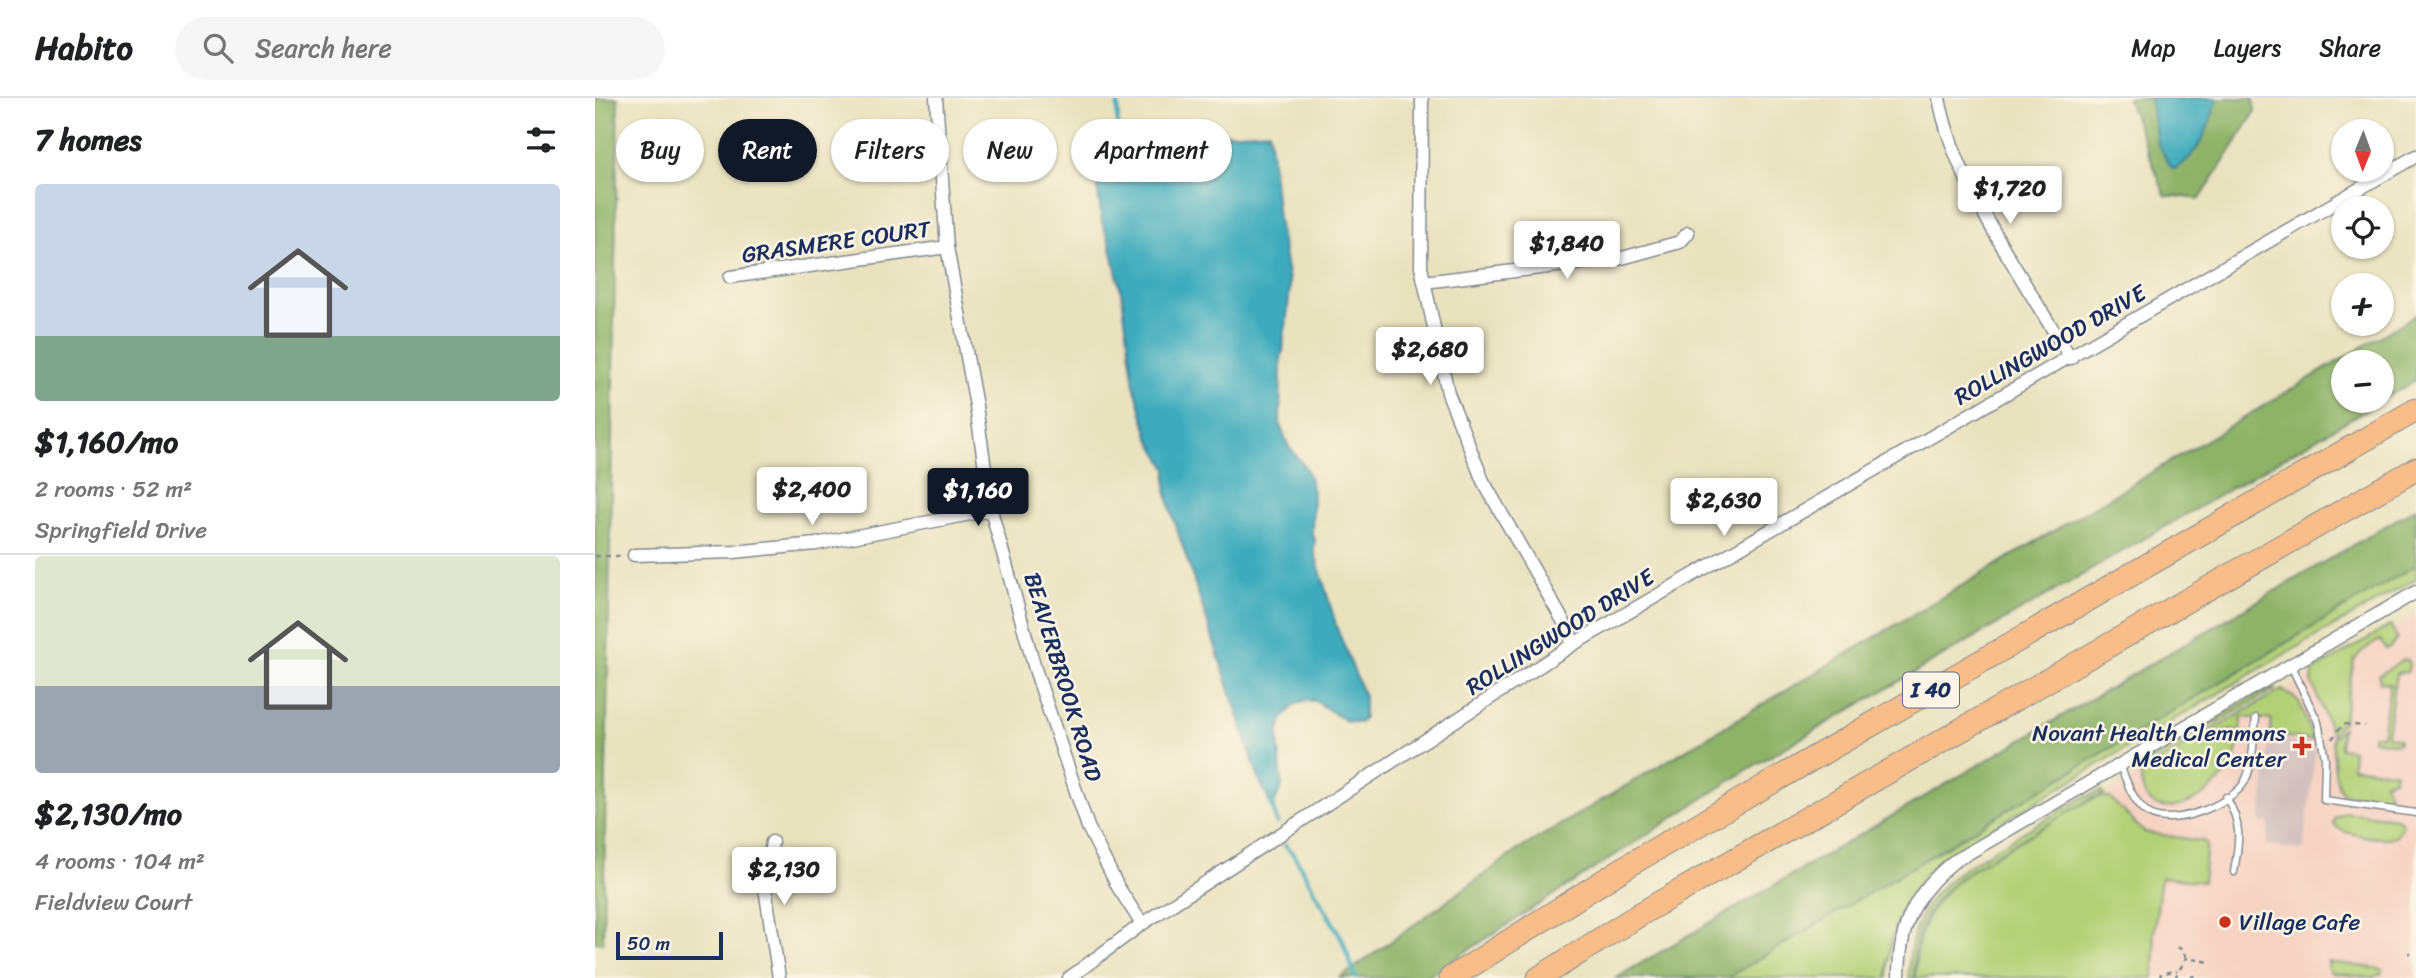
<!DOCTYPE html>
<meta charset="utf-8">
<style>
:root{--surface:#fff;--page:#f6f6f6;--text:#202124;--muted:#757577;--line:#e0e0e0;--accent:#111827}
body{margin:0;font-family:Sriracha,sans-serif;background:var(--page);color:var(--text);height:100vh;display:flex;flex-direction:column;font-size:26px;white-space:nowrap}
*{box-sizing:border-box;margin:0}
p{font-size:23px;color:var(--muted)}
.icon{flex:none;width:38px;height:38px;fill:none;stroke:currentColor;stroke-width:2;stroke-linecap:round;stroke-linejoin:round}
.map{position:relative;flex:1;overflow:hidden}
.sheet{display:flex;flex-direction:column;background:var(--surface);width:595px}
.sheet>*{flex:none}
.hud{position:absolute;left:21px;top:21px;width:665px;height:63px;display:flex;gap:14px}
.needle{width:46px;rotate:181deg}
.buttons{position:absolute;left:1736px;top:21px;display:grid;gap:14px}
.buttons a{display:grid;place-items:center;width:63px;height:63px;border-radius:50%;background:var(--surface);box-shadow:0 2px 5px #0004;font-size:35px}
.scale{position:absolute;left:21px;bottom:18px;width:107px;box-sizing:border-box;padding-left:7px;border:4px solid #1b2f5e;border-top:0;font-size:19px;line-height:24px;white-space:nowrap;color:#1b2f5e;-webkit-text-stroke:5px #fcf5e5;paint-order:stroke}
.price{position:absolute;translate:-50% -60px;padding:0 16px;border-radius:7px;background:#fff;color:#222;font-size:23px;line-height:46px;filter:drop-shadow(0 2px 4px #0008)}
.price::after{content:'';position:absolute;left:50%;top:42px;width:21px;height:16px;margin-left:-10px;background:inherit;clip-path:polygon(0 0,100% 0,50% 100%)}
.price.on{background:var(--accent);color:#fff}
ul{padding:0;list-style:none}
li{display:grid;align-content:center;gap:14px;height:371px;padding:0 35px}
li+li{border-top:2px solid var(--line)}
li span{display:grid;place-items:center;height:217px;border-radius:7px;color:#555}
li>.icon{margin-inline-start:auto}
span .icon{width:126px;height:126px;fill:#fffc;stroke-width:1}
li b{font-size:30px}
h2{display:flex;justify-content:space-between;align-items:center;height:84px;padding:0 35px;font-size:30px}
.chip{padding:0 24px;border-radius:32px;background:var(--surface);box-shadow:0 2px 5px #0004;font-size:24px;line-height:63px}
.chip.on{background:var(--accent);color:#fff}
header{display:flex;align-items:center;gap:42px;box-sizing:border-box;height:98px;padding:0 35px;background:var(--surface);border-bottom:2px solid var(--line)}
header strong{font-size:33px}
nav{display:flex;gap:38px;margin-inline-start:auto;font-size:24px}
.search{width:490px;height:63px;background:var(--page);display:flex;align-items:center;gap:18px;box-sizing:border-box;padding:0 24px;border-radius:38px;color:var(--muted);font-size:26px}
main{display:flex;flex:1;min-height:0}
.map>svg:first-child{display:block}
</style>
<header>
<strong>Habito</strong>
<div class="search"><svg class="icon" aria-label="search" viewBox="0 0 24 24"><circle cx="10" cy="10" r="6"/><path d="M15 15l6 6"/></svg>Search here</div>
<nav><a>Map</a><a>Layers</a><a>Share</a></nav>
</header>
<main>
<section class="sheet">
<h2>7 homes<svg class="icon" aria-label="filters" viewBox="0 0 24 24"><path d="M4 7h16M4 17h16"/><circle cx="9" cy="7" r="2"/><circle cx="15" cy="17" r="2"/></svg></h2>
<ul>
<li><span style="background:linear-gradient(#c9d6e8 70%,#7fa58c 0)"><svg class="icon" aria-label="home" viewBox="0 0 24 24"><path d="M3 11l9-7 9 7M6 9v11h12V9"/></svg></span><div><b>$1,160/mo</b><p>2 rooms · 52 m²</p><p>Springfield Drive</p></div></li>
<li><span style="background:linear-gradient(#dfe7d0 60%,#9aa5b1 0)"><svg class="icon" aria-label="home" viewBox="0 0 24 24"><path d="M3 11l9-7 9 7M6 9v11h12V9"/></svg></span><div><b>$2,130/mo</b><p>4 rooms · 104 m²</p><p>Fieldview Court</p></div></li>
</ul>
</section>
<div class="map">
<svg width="1821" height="880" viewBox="0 0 1821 880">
<rect width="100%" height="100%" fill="#fcf5e5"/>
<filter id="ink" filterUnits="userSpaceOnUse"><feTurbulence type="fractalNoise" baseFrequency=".0143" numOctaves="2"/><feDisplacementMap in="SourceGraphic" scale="14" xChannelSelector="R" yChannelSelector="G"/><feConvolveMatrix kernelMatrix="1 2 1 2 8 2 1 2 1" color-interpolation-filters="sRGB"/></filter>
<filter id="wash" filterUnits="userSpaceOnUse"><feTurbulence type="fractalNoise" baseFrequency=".00686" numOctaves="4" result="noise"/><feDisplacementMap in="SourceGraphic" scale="28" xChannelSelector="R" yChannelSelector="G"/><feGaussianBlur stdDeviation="1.57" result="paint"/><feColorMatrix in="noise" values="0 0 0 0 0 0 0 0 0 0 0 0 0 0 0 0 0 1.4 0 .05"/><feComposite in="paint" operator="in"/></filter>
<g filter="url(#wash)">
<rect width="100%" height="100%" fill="#e9e2bf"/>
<path fill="#f6d2c3" d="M1821 516V880H1325L1501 702Z"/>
<path fill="#d1bfbd" d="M1675 641 1718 645 1720 657 1708 752 1672 747 1674 725 1665 724Z"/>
<path fill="#b3d077" stroke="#67806a" stroke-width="2" d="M1821 467V481L1654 577 1350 758C1310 792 1292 828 1293 880H1132Z
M1796 527 1802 541 1795 550 1790 551 1785 542 1767 553 1759 562 1748 624 1744 626 1737 637 1717 585 1718 573Z
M1810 561 1814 563 1813 574 1801 575 1792 638 1804 641V644L1802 646 1778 642V637H1787L1795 586 1785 584 1784 577Z
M1674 591H1680L1549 667 1556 658 1657 599Z
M1687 592 1704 603 1718 642 1675 637 1677 622 1647 619 1645 633 1630 632 1629 646 1643 647C1637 698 1543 744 1546 673Z
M1747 629 1745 650 1758 652 1757 669 1800 674 1799 681 1790 684 1795 701 1749 696C1737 685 1740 657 1737 641Z
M1506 693 1509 697 1497 700C1469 717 1441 733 1413 749 1358 781 1314 808 1319 880H1314C1312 804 1353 778 1412 744 1437 729 1462 715 1487 700Z
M1505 699 1515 700 1549 734 1612 744 1608 784 1566 779 1558 842 1560 843 1559 880H1321C1316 798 1378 770 1439 735 1459 723 1482 706 1505 699Z
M1750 714 1802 720 1805 722 1808 728 1801 738C1788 743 1746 737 1738 726L1740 720Z
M1733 864 1788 871 1787 875 1777 880 1737 875 1733 872Z"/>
<path fill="#8eb268" stroke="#547063" stroke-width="2" d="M0 0H23L8 844H0Z
M1532 0H1658L1660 14 1605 101 1570 97Z
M1821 217V282L1787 302V264H1748V303H1786L1155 670 830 880H745L923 752Z
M1821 410V467L1132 880H1021Z"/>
<path fill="#3dabbc" stroke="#2c6d8d" stroke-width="2" d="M1555 0H1623C1614 27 1606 56 1580 71L1576 69 1562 44Z
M674 33 683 121 695 188 691 229C686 239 691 250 686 260L685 328 694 349 710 369 714 378 718 394 717 436 720 441 719 452 742 530 769 598V619L765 625 751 623 720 603H709L699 607 688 621 683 636 687 689 677 710 664 681 576 413 571 392 572 371 554 339 539 287 527 198 515 145 507 124 503 93V56L509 46C530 37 552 44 574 39Z"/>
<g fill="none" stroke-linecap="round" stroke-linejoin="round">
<path stroke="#3dabbc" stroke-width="4.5" d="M522 44 523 0
M677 706 682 725
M690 747 699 757 747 841 761 880"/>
</g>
</g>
<g filter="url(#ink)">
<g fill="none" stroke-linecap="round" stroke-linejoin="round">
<defs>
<path id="service" d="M1695 566 1723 624 1730 660 1729 702 1821 715
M1525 667C1532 684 1537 702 1552 714 1574 732 1636 706 1649 685 1659 667 1658 640 1661 620
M1631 699C1648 727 1644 744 1639 774"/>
<path id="minor" d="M341 0 352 149 381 308 396 412 440 571 493 729 523 789 547 826
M827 0 826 169 853 295 888 383 975 535 977 547
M1344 0C1355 59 1386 112 1416 163 1436 196 1455 228 1476 260
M135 179 352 149
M829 184 1027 160 1085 144 1093 135
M39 457 139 454 221 446 396 412
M177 744 170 790 184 880
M474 880 547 826 977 547 1821 58
M1304 880C1304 829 1318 797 1358 764L1821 494"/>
<path id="motorway" d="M856 880 1037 765 1821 312
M944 880 1047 815 1821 371"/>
</defs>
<use href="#service" stroke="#82888e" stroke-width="9"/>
<use href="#minor" stroke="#82888e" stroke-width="15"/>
<use href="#motorway" stroke="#82888e" stroke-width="25"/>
<path stroke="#82888e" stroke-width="2.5" stroke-dasharray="5 5" stroke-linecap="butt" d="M0 458H28
M1737 641 1748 626 1770 628
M1582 849 1588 852 1591 860
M1813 855H1815
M1565 880 1566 875 1582 873
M1580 880 1591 860 1615 864
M1596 880 1598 878 1605 880"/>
<use href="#service" stroke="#fff" stroke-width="6"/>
<use href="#minor" stroke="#fff" stroke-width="12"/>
<use href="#motorway" stroke="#f8bd88" stroke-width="23"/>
</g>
</g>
<g fill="#c8321e" stroke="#fcf5e5" stroke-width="2.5">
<path d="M1703.5 637.5h7v7h7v7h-7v7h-7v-7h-7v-7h7z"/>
<circle cx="1630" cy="824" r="7"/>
</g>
<g text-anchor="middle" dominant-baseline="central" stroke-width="5" stroke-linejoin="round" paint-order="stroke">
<rect fill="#fcf5e5" stroke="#5e6a86" stroke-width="2" x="1308" y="574.5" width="56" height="35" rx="5"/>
<g font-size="21" font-weight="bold" fill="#1b2f5e">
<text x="1336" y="592">I 40</text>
</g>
<g font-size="23" fill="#1b2f5e" stroke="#fcf5e5">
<text transform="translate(241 144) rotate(-8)">GRASMERE COURT</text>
<text transform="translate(1455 247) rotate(-30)">ROLLINGWOOD DRIVE</text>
<text transform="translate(965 534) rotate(-32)">ROLLINGWOOD DRIVE</text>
<text transform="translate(468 579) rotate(73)">BEAVERBROOK ROAD</text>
</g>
<g font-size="23" fill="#1b2f5e" stroke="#fcf5e5" text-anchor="end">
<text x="1691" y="635">Novant Health Clemmons<tspan x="1691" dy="26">Medical Center</tspan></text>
<text x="1644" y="824" text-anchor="start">Village Cafe</text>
</g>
</g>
</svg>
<div class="buttons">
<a><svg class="needle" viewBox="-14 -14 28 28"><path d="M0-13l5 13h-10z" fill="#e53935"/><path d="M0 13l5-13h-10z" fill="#757577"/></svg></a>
<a><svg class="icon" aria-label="locate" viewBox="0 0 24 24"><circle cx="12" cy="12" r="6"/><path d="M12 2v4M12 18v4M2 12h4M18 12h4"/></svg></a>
<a>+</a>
<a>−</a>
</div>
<div class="scale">50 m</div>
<b class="price" style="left:1415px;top:128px">$1,720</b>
<b class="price" style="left:972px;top:183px">$1,840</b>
<b class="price" style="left:835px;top:289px">$2,680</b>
<b class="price" style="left:217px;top:429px">$2,400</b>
<b class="price on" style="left:383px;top:430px">$1,160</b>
<b class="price" style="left:1129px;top:440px">$2,630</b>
<b class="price" style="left:189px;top:809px">$2,130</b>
<div class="hud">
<a class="chip">Buy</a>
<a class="chip on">Rent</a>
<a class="chip">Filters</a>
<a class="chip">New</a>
<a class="chip">Apartment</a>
</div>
</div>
</main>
